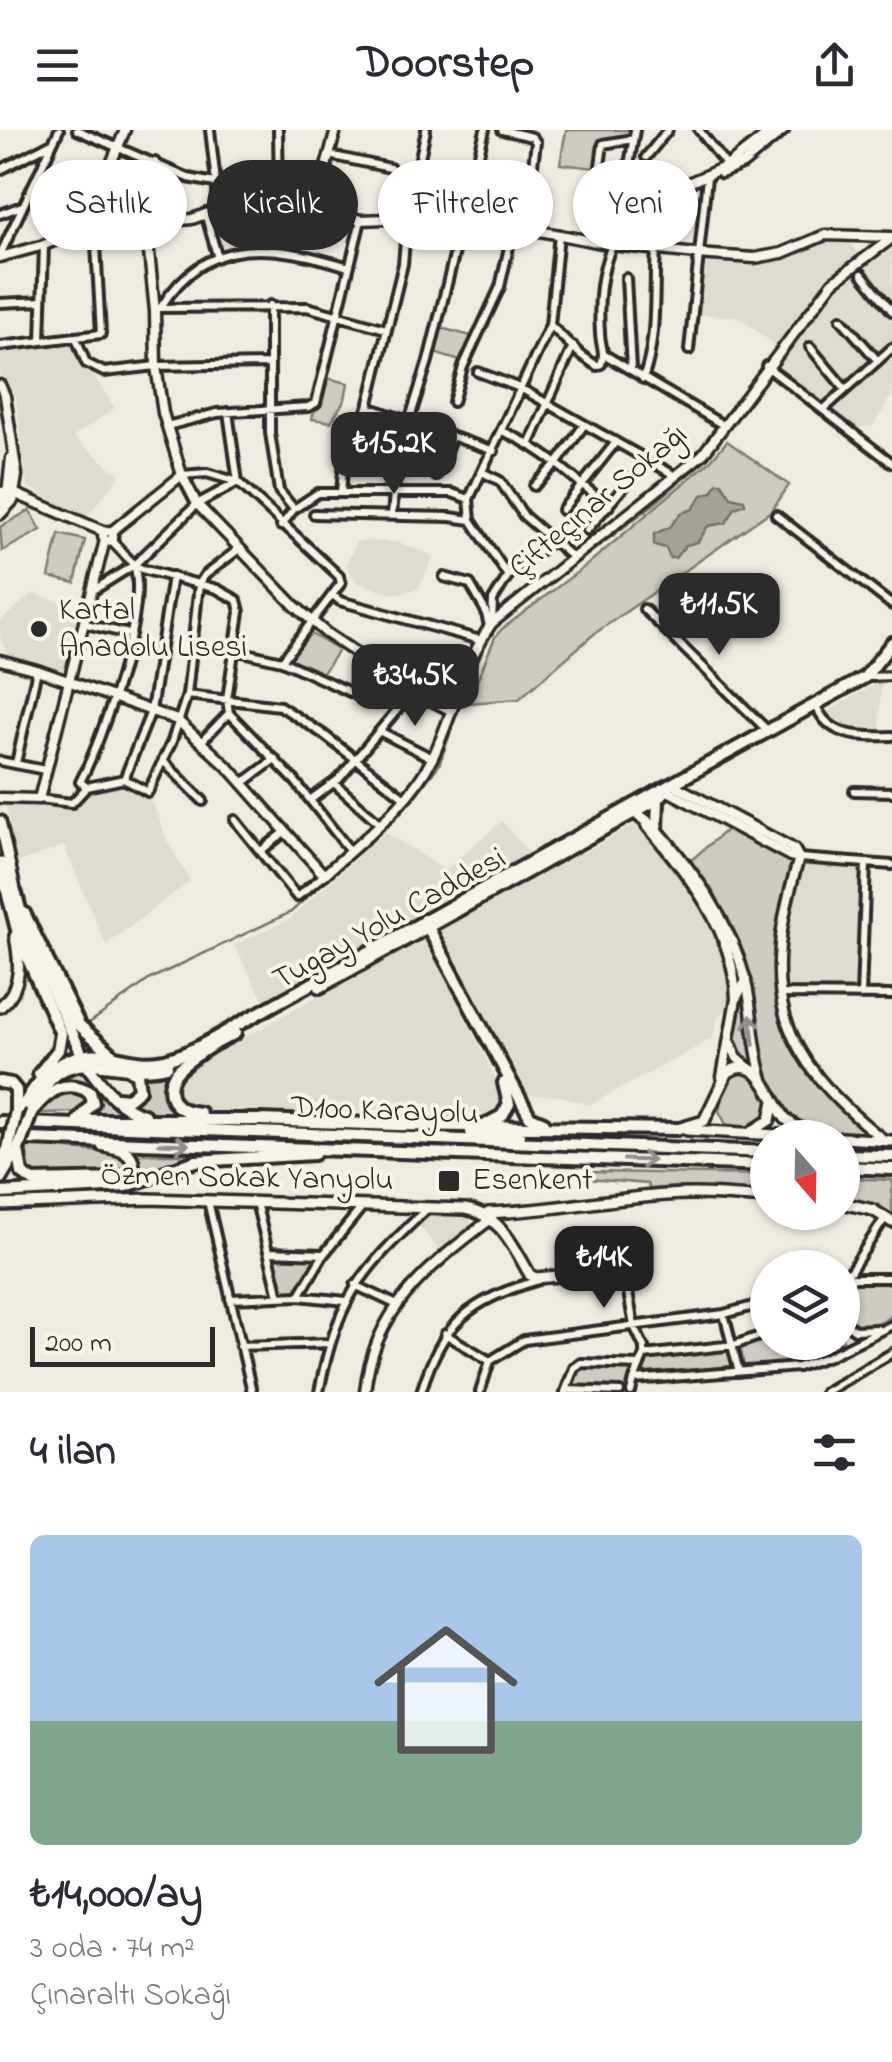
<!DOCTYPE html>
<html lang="tr">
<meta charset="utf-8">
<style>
:root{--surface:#fff;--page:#f7f7f7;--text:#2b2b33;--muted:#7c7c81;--line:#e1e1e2;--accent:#2b2b2b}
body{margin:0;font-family:"Indie Flower",sans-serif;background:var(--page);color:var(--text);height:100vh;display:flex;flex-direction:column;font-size:38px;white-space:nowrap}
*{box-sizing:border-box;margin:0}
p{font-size:32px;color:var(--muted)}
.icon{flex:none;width:55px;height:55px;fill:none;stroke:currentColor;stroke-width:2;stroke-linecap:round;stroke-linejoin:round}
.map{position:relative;height:1262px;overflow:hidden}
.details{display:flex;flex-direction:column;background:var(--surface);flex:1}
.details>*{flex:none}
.guide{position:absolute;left:30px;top:30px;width:832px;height:90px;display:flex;gap:20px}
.needle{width:65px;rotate:160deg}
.fabs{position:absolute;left:750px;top:990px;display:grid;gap:20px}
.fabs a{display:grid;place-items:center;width:110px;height:110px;border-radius:50%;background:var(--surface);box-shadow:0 2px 8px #0004;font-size:50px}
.scale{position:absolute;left:30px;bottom:25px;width:185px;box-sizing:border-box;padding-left:10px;border:5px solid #2b2b2b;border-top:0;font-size:28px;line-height:35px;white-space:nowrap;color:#2b2b2b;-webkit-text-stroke:8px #f7f3e8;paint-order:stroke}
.price{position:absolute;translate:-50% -85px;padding:0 22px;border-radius:20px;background:var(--accent);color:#fff;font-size:32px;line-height:65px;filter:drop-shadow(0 2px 5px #0008)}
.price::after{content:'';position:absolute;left:50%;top:60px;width:30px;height:22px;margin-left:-15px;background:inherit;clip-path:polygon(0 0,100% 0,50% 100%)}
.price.selected{background:#222;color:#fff}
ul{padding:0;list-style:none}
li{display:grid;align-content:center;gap:20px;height:530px;padding:0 30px}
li+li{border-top:2px solid var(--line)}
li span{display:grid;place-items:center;height:310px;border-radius:15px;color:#555}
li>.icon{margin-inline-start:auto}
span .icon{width:180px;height:180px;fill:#fffc;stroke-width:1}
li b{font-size:42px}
h2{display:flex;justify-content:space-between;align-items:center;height:120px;padding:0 30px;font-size:42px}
.pill{padding:0 35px;border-radius:45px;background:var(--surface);box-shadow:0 2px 8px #0004;font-size:35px;line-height:90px}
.pill.selected{background:var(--accent);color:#fff}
header{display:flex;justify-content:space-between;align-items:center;height:130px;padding:0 30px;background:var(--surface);font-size:45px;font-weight:700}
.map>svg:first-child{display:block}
</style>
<header><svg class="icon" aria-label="menu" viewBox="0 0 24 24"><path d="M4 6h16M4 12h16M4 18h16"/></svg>Doorstep<svg class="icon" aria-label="share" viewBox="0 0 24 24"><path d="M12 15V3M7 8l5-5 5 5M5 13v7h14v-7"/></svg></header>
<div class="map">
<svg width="892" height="1262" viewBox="0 0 892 1262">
<rect width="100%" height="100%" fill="#efebe0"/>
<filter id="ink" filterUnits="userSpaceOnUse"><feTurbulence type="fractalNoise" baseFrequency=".01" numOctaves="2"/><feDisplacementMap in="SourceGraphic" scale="20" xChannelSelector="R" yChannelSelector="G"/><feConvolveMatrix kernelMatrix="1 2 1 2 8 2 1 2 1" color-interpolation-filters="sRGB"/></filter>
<g filter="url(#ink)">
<path fill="#dedbd1" d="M823 110 850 112 860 127 825 154 777 217 739 187 690 184 695 131 758 132Z
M892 119V265L873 296 853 298 777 235 832 163Z
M72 213 115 278 73 307 120 345 85 389 27 356 16 268 0 242V220Z
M357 411 397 412 434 426 418 459 393 464 357 453 346 434Z
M33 463 83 480 67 546 9 529 0 507V491Z
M881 551 880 602 845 599 833 591 828 581Z
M123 647 147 659 167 710 190 751 106 815 64 716 16 733 5 664 73 671 87 655Z
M502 691 532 727 267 876 234 815 288 790 385 702 445 740Z
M640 692 687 742 723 802 740 845 738 870 718 887 712 909 590 975 559 966 531 965 523 969 436 801Z
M799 728 864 734 861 860 781 858 783 789Z
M425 807 503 963 504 974 494 983 192 980 176 970 173 954 182 942Z
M433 1081 463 1082 470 1089 471 1101 442 1123 418 1095Z"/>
<path fill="#cfcbc2" stroke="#7d7b76" stroke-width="2.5" d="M566 0H635L633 7 616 6 600 12 595 38 560 34Z
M441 198 475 207 463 232 434 223Z
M326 248 348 253 345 269 331 292 312 289C315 275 323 264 326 248Z
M727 311 789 355 771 381 594 504 519 569 468 573 495 507 502 499 588 434 710 331Z
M30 380 41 400 2 421 0 397Z
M59 404 85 410 75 453 49 447Z
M308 502 338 520 323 543 289 528Z
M732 695 799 728 779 813 784 885 813 944 884 1010C864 1009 840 1012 822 1007 752 988 765 908 753 855 743 809 717 769 690 731Z
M744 857 757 938C750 935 741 929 737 923 730 911 739 869 744 857Z
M175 937 167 950 177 985 148 984 123 972H130L142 943Z
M83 938 102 963 135 985 94 983 98 972C84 952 77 952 54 956Z
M739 941C762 945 770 965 770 987L751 998 726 994 719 981 727 951Z
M74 960 88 967 87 977 79 982 41 983C45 969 59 961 74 960Z
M28 1015 123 1024 128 1039 121 1044 38 1047C22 1040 24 1029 28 1015Z
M137 1024H231L130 1049 138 1036Z
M595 1042 767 1045V1062L676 1057 649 1059 647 1054 578 1048Z
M843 1048 892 1050V1085L885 1084 875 1075 843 1066Z
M273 1128H315L298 1162 282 1164Z
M852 1153H892V1185L882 1192 853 1196C841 1184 841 1164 852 1153Z
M767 1206 768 1212H842L843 1210 845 1216 798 1234 744 1237 740 1215Z
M730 1211 735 1236 641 1244 649 1220Z
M578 1236 632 1238 625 1261 571 1258Z"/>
<path fill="#a4a29a" stroke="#74726e" stroke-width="2.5" d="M717 353H722L731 367 744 370 745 374 735 378 726 393 708 396 698 412 686 415 675 428H670L666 418 654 415V404L670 397 681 383 693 379 702 365 712 362Z"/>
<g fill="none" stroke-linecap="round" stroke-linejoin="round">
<path stroke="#74726e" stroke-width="2.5" d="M880 121 892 115
M833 158 854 141
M483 515 495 496 654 374 705 330 795 208
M388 692 413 669 439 635 477 527
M88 894 150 849 291 782 363 715"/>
<defs>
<path id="minor" d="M77 0 188 48 215 53
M210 0 219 78
M278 0 279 68
M502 0 532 7 536 12 525 97
M699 0 727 36
M329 25 390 38
M646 27 668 0
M0 40 52 13
M38 44 98 66
M629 79 628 41 635 0
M205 83 217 125
M0 84 22 76
M131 94 155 32
M590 110 603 14 633 9
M0 125 59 0
M862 144 892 181
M626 148 631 239
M0 173 42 171
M270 175V303L279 361 294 379
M161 177C208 102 275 115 349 137
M155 178 307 177 386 199
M841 189 878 231
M550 195 581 225 597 236 601 234C606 222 600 215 600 203 598 171 600 144 612 115
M76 208 86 233 104 242 156 236 270 234
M41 211 44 115
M0 216 101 204 95 97
M810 217 845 259
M689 220 707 47
M605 225 723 295
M766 236 892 333
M478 242 520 258 676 346
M643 249C658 209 653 162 656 120
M453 272 463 237 500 157 514 95
M368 277 494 321
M823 280 892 218
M167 296 217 283 308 277 316 273 361 90
M502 301C545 319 573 349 609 376
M530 313 573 216
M484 343 500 351 524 386 573 428
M182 345 207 343 238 352 339 446 341 453 282 531
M436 346 452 306
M534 356 558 332 584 295
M341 362 344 331 368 277 403 134 407 88 426 0
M562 380 616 312
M314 384 450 387 471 390
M392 385 397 329 428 231 485 0
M776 385 892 475
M281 396 294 379 318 363H452L469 369
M587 400 646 331
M111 410 134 435 142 439 217 459 237 470 240 482 227 569 229 583 202 611
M508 446 552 411
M444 447 470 454 485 480 489 496
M94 460 134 435 197 374 238 352 228 282
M334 466 340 471 480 510
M644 479 768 601
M492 493 493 470 508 446 471 390 469 369 550 195 559 104
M86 494 129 504
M234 520 282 531 376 574 393 548
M416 525 461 550
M867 547 892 546
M187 565 280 576 323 604 405 668
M816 575C828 608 862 607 892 606
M229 583 295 651 350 721
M381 602 432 628
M0 631 45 640
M163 631 203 671
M16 633 37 540
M124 649 151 581 172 446
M243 653 275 629
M334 653 379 693
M87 657 124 649 148 662 172 611 187 565 199 454 205 445 239 419
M854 661 892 662
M39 669 72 673 87 657 80 652C102 610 149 478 134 435
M310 670 339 649 413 561
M235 690 297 767 324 745
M262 720 285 702
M799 728 892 735
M781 864 892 865
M861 865 866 734
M208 1071 252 1262
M256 1072 279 1166
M269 1122 323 1124
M624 1140 634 1196 644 1217V1225L634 1250
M843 1148H892
M842 1154 883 1091
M355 1155 395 1174
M299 1166 324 1124 362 1077
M230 1169 299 1166 346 1171
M724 1184 739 1242
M842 1191 855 1200 877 1199
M445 1204 490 1231 524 1210 724 1184 768 1172
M240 1216 329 1213
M644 1225 734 1215 768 1203
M567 1260 620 1262
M319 1262C338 1167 359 1143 428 1078
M421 1262C443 1191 469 1171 539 1150
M480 1262 490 1231
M565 1262 574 1238 581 1233 640 1235
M631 1262 634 1250 798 1237 829 1226 892 1195
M825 1262 892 1223"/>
<path id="tertiary" d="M721 43 743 34 784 0
M315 77 336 0
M146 93 155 181 156 236 163 283 182 345 197 374 295 476 326 503 413 561 450 580
M84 99 125 0
M612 115 629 79 727 36 773 0
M0 127 44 115 84 99 192 89 239 72 271 67 361 90 462 86 612 115 697 124 755 128 782 123 825 105 891 107
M0 255 5 266 17 345 13 370
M0 362 9 361 105 402
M7 364 11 328
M103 406a5 5 0 1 1 10 0a5 5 0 1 1-10 0Z
M111 402 182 345
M0 530 37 540 177 590 230 639 324 745C362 710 410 674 433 627 454 582 463 534 492 493L703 324 833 152 892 108
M674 655 794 719 799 728
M666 660 790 726 799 728
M0 668 39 669 105 410
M646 695C689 745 734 801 736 869
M657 699C695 743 730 791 745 848 754 881 752 916 763 949
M799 728C759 861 774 923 884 1010
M731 914 737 928 749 938
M722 947 736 869 746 850
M365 1262C373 1178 430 1136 492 1088"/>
<path id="secondary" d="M0 373 4 368
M0 384 13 370
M0 691 16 764
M0 732 9 771
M0 877C23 858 20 832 15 806
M677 999 704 991 727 943C759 920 771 972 786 989 796 999 810 1002 822 1007
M687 1000 834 1008
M754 1000 770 990 774 971
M842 1008 892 1011
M842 1073 873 1080 892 1092
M0 1075 148 1069 465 1079C501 1085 513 1116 530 1145L536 1148 624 1140
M488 1083C548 1081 607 1069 666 1065 700 1062 734 1066 768 1068"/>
<path id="primary" d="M633 681 657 699
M657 699 658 669
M8 765 20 811 61 904 58 920 39 944
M24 783 79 895 111 923
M320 857 658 669 665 661
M201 921 235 903
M34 976C64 904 117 950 167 936
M21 981C37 947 65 920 105 925 123 928 141 934 159 931 189 927 230 898 257 884L865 547 892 513
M0 1033 8 1019
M0 1049 18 1019"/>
<path id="trunk" d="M16 764 26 803 80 920
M424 790 530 987 544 993
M89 938C103 957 120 979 144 985
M0 952 11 954 16 960V981
M117 968 128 969 139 960 137 944 128 938
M32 981C49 961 64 948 90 962L93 973 78 990
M200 983C188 982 177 980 172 968 162 943 193 929 209 917
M78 990H260L397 995 677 999
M0 992 768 1022
M487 994 502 986 509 974 504 953
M471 1002 519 1005
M0 1008 768 1035
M18 1019 22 1043 33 1051 120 1049 133 1038C134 1019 117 1019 102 1015
M842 1025 892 1026
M842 1037 892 1039
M0 1063 126 1056 196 1031 314 1024"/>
</defs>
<use href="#minor" stroke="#2b2b2b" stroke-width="14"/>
<use href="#tertiary" stroke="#2b2b2b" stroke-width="15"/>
<use href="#secondary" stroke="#2b2b2b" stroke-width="16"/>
<use href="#primary" stroke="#2b2b2b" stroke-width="18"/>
<use href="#trunk" stroke="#2b2b2b" stroke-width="18"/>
<use href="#minor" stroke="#f7f3e8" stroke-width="6"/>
<use href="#tertiary" stroke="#f7f3e8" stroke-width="8"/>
<use href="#secondary" stroke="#f7f3e8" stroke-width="9"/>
<use href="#primary" stroke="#f7f3e8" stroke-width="10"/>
<use href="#trunk" stroke="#f7f3e8" stroke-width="10"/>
<defs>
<path id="primary-bridge" d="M18 1019 32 981"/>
<path id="trunk-bridge" d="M8 1019 16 981"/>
</defs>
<use href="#primary-bridge" stroke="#2b2b2b" stroke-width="18" stroke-linecap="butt"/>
<use href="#trunk-bridge" stroke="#2b2b2b" stroke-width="18" stroke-linecap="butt"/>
<use href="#primary-bridge" stroke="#f7f3e8" stroke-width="10"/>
<use href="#trunk-bridge" stroke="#f7f3e8" stroke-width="10"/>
</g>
<defs><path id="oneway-shaft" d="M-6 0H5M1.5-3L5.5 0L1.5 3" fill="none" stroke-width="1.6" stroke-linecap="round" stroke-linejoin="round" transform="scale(2.5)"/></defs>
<g stroke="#918f8a">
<use href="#oneway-shaft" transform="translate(752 900) rotate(-97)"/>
<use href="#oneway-shaft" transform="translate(174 1014) rotate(2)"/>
<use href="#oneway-shaft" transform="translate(639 1030) rotate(2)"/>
</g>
</g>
<g fill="#2b2b2b" stroke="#f7f3e8" stroke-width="4">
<circle cx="39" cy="499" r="10"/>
<rect x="437" y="1039" width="24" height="24" rx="5"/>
</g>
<g text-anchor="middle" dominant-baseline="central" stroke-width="8" stroke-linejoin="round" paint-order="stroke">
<g font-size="32" fill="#2b2b2b" stroke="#f7f3e8">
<text transform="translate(599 372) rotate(-40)">Çifteçınar Sokağı</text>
<text transform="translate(390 790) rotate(-29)">Tugay Yolu Caddesi</text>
<text transform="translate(385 982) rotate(2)">D100 Karayolu</text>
<text transform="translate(247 1049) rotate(1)">Özmen Sokak Yanyolu</text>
</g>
<g font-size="32" fill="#2b2b2b" stroke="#f7f3e8" text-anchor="start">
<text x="59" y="481">Kartal<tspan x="59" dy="37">Anadolu Lisesi</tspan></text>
<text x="472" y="1051">Esenkent</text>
</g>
</g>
</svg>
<div class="fabs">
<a><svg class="needle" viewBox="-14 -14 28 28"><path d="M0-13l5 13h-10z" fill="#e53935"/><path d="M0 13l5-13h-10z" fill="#7c7c81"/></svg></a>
<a><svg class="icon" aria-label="layers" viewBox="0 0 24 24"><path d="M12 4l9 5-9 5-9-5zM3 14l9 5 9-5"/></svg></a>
</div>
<div class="scale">200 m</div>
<b class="price" style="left:394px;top:367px">₺15.2K</b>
<b class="price" style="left:719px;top:528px">₺11.5K</b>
<b class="price" style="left:415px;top:599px">₺34.5K</b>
<b class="price selected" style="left:604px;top:1181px">₺14K</b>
<div class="guide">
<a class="pill">Satılık</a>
<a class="pill selected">Kiralık</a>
<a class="pill">Filtreler</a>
<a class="pill">Yeni</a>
</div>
</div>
<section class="details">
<h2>4 ilan<svg class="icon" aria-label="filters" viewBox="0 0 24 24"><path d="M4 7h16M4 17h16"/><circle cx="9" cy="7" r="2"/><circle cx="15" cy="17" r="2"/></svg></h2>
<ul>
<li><span style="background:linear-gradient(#a9c7e8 60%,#7fa58c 0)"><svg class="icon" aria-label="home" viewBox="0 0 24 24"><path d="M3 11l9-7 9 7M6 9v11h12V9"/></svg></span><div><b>₺14,000/ay</b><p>3 oda · 74 m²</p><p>Çınaraltı Sokağı</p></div></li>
</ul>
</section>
